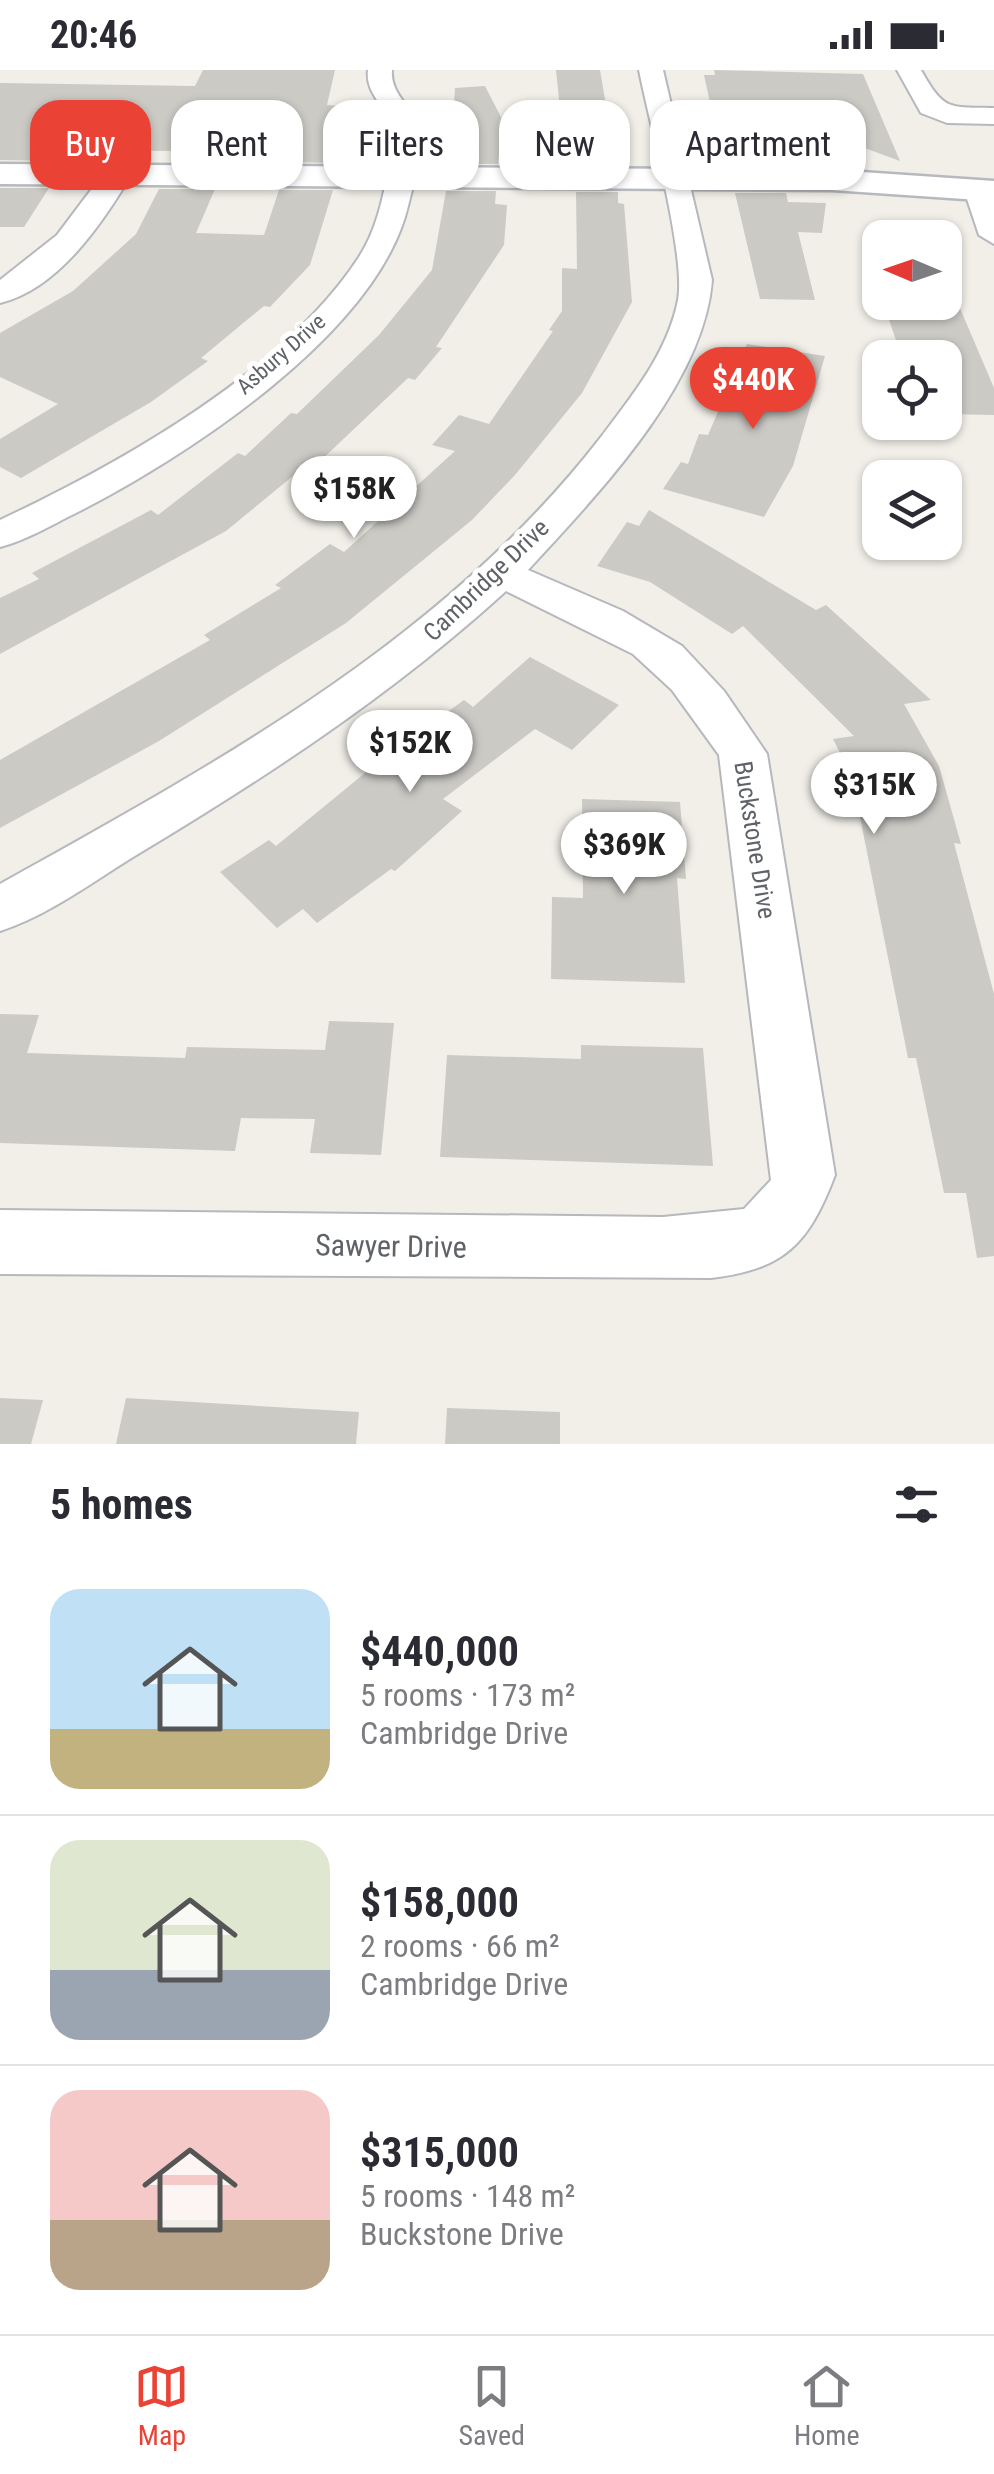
<!DOCTYPE html>
<meta charset="utf-8">
<style>
:root{--surface:#fff;--page:#f7f7f7;--text:#2b2b33;--muted:#7c7c81;--line:#e1e1e2;--accent:#ea4335}
body{margin:0;font-family:"Roboto Condensed",sans-serif;background:var(--page);color:var(--text);height:100vh;display:flex;flex-direction:column;font-size:38px;white-space:nowrap}
*{box-sizing:border-box;margin:0}
p{font-size:32px;color:var(--muted)}
.icon{flex:none;width:55px;height:55px;fill:none;stroke:currentColor;stroke-width:2;stroke-linecap:round;stroke-linejoin:round}
.map{position:relative;height:1374px;overflow:hidden}
.drawer{display:flex;flex-direction:column;background:var(--surface);flex:1}
.drawer>*{flex:none}
.top-card{position:absolute;left:30px;top:30px;width:935px;height:90px;display:flex;gap:20px}
.needle{width:65px;rotate:272deg}
.tools{position:absolute;left:862px;top:150px;display:grid;gap:20px}
.tools a{display:grid;place-items:center;width:100px;height:100px;border-radius:20px;background:var(--surface);box-shadow:0 2px 8px #0004;font-size:50px}
.price{position:absolute;translate:-50% -85px;padding:0 22px;border-radius:35px;background:#fff;color:#222;font-size:32px;line-height:65px;filter:drop-shadow(0 2px 5px #0008)}
.price::after{content:'';position:absolute;left:50%;top:60px;width:30px;height:22px;margin-left:-15px;background:inherit;clip-path:polygon(0 0,100% 0,50% 100%)}
.price.active{background:var(--accent);color:#fff}
ul{padding:0;list-style:none}
li{display:flex;align-items:center;gap:30px;height:250px;padding:0 50px}
li+li{border-top:2px solid var(--line)}
li span{display:grid;place-items:center;flex:none;width:280px;height:200px;border-radius:30px;color:#555}
li>.icon{margin-inline-start:auto}
span .icon{width:120px;height:120px;fill:#fffc;stroke-width:1}
li b{font-size:42px}
h2{display:flex;justify-content:space-between;align-items:center;height:120px;padding:0 50px;font-size:42px}
.pill{padding:0 35px;border-radius:30px;background:var(--surface);box-shadow:0 2px 8px #0004;font-size:35px;line-height:90px}
.pill.active{background:var(--accent);color:#fff}
.status{display:flex;justify-content:space-between;align-items:center;height:70px;padding:0 50px;background:var(--surface);direction:ltr}
.status svg{height:28px;fill:currentColor}
.menu{display:flex;justify-content:space-around;align-items:center;height:140px;border-top:2px solid var(--line);background:var(--surface);font-size:28px;color:var(--muted)}
.menu a{display:grid;justify-items:center;gap:5px}
.menu .active{color:var(--accent)}
.map>svg:first-child{display:block}
</style>
<div class="status"><b>20:46</b><svg viewBox="0 0 49 12"><path d="M0 12V9h3v3zM5 12V6h3v6zM10 12V3h3v9zM15 12V0h3v12zM26 1h20v11H26zM47 4h2v5h-2z"/></svg></div>
<div class="map">
<svg width="994" height="1374" viewBox="0 0 994 1374">
<rect width="100%" height="100%" fill="#f1efe8"/>
<path fill="#cccac5" d="M203 0H335L327 35 339 36 331 63H349L340 93 289 92 292 83 231 82 226 92H172L177 81 73 80 66 91 0 90V13L195 16Z
M556 0H600L616 95 576 94V88H565Z
M714 0 863 4 900 91 764 41 778 96H729L717 37H711L704 5H715Z
M485 16 502 49 498 94H450L455 18Z
M0 118H49L24 157H0Z
M159 119H215L196 163 264 165 279 120H333L310 195 270 237 264 236 201 288 208 291 151 332 21 408 0 397V369L58 334 0 307V263L73 221 136 164Z
M446 121H496L495 134 507 135 504 175 436 277 442 278 415 310 408 308 317 394 310 392 226 461 0 584V528L39 509 32 503 151 440 158 445 238 383 245 386 291 343 297 344 379 265 432 200Z
M576 122H618V133L624 134 632 232 582 323 515 405 472 450 346 553 159 671 0 758V690L210 570 204 565 281 518 275 515 330 474 344 482 455 381 432 375 459 345 489 354 553 261 549 260 562 241V198L577 199Z
M735 123H786L788 132 826 133 822 163 798 162 815 230 760 229Z
M945 203 994 318V345L945 344V288H902L884 235 945 236Z
M747 274 825 286 793 396 764 447 663 419 681 392 688 394 699 364 708 365Z
M649 440 816 540 826 535 931 630 904 634 939 696 961 774 954 773 994 924V1186L977 1188 966 1123H944L916 988H908L852 707 833 669 854 666 743 556 732 564 650 512 597 496 627 452 639 456Z
M530 587 619 635 572 680 535 659 443 729 462 741 395 801 391 799 317 853 303 839 277 858 220 802 269 770 276 776 382 689 464 630 473 637Z
M582 729 680 732 686 809 677 808 685 913 551 909 552 827 583 828Z
M0 944 39 945 27 983 185 988 187 977 325 980 329 951 394 953 381 1085 310 1083 315 1049 241 1048 235 1081 0 1073Z
M581 975 703 978 713 1096 440 1087 447 985 581 989Z
M0 1328 43 1330 31 1374H0Z
M126 1328 359 1342 356 1374H116Z
M447 1338 560 1342V1374H445Z"/>
<g fill="none" stroke-linecap="round" stroke-linejoin="round">
<defs>
<path id="street" d="M368 0H392C390 23 410 34 416 54 424 79 414 112 408 136 378 263 186 387 76 443 51 455 27 470 0 477V450C121 393 285 301 359 187 376 161 383 129 388 100 391 86 394 69 390 55 385 35 365 23 368 0Z
M639 0H663L712 210C704 315 597 425 528 500L623 541 682 576 724 621 767 684 835 1105C809 1173 786 1199 711 1208L0 1204V1140L663 1147 744 1139 771 1110 719 685 672 620 633 584 506 521C392 625 265 708 133 787 91 813 47 846 0 861V814C219 692 445 569 601 367 632 326 668 282 678 230 686 186 649 51 639 0Z
M897 0H921C944 41 948 37 994 38V54L947 53 921 43Z
M119 94 133 102C104 151 59 219 0 233V210L57 165 109 96Z
M978 112 988 114 994 125V174L979 165 964 120Z"/>
<path id="secondary" d="M0 94 832 100 994 111V131L832 120 0 114Z"/>
</defs>
<use href="#street" stroke="#b5b8bc" stroke-width="4"/>
<use href="#secondary" stroke="#b6babf" stroke-width="5"/>
<use href="#street" fill="#fff" fill-rule="evenodd"/>
<use href="#secondary" fill="#fff" fill-rule="evenodd"/>
</g>
<g text-anchor="middle" dominant-baseline="central" stroke-width="10" stroke-linejoin="round" paint-order="stroke">
<g font-size="22" fill="#5f6368" stroke="#fff">
<text transform="translate(281 284) rotate(-41)">Asbury Drive</text>
</g>
<g font-size="25" fill="#5f6368" stroke="#fff">
<text transform="translate(486 510) rotate(-44)">Cambridge Drive</text>
<text transform="translate(755 770) rotate(81)">Buckstone Drive</text>
</g>
<g font-size="30" fill="#5f6368" stroke="#fff">
<text transform="translate(391 1176) rotate(1)">Sawyer Drive</text>
</g>
</g>
</svg>
<div class="tools">
<a><svg class="needle" viewBox="-14 -14 28 28"><path d="M0-13l5 13h-10z" fill="#e53935"/><path d="M0 13l5-13h-10z" fill="#7c7c81"/></svg></a>
<a><svg class="icon" aria-label="locate" viewBox="0 0 24 24"><circle cx="12" cy="12" r="6"/><path d="M12 2v4M12 18v4M2 12h4M18 12h4"/></svg></a>
<a><svg class="icon" aria-label="layers" viewBox="0 0 24 24"><path d="M12 4l9 5-9 5-9-5zM3 14l9 5 9-5"/></svg></a>
</div>
<b class="price active" style="left:753px;top:362px">$440K</b>
<b class="price" style="left:354px;top:471px">$158K</b>
<b class="price" style="left:410px;top:725px">$152K</b>
<b class="price" style="left:874px;top:767px">$315K</b>
<b class="price" style="left:624px;top:827px">$369K</b>
<div class="top-card">
<a class="pill active">Buy</a>
<a class="pill">Rent</a>
<a class="pill">Filters</a>
<a class="pill">New</a>
<a class="pill">Apartment</a>
</div>
</div>
<section class="drawer">
<h2>5 homes<svg class="icon" aria-label="filters" viewBox="0 0 24 24"><path d="M4 7h16M4 17h16"/><circle cx="9" cy="7" r="2"/><circle cx="15" cy="17" r="2"/></svg></h2>
<ul>
<li><span style="background:linear-gradient(#bfe0f5 70%,#c2b280 0)"><svg class="icon" aria-label="home" viewBox="0 0 24 24"><path d="M3 11l9-7 9 7M6 9v11h12V9"/></svg></span><div><b>$440,000</b><p>5 rooms · 173 m²</p><p>Cambridge Drive</p></div></li>
<li><span style="background:linear-gradient(#dfe7d0 65%,#9aa5b1 0)"><svg class="icon" aria-label="home" viewBox="0 0 24 24"><path d="M3 11l9-7 9 7M6 9v11h12V9"/></svg></span><div><b>$158,000</b><p>2 rooms · 66 m²</p><p>Cambridge Drive</p></div></li>
<li><span style="background:linear-gradient(#f6c9c9 65%,#b9a48a 0)"><svg class="icon" aria-label="home" viewBox="0 0 24 24"><path d="M3 11l9-7 9 7M6 9v11h12V9"/></svg></span><div><b>$315,000</b><p>5 rooms · 148 m²</p><p>Buckstone Drive</p></div></li>
</ul>
</section>
<nav class="menu">
<a class="active"><svg class="icon" aria-label="map" viewBox="0 0 24 24"><path d="M3 6l6-2 6 2 6-2v14l-6 2-6-2-6 2zM9 4v14M15 6v14"/></svg>Map</a>
<a><svg class="icon" aria-label="saved" viewBox="0 0 24 24"><path d="M7 4h10v16l-5-4-5 4z"/></svg>Saved</a>
<a><svg class="icon" aria-label="home" viewBox="0 0 24 24"><path d="M3 11l9-7 9 7M6 9v11h12V9"/></svg>Home</a>
</nav>
